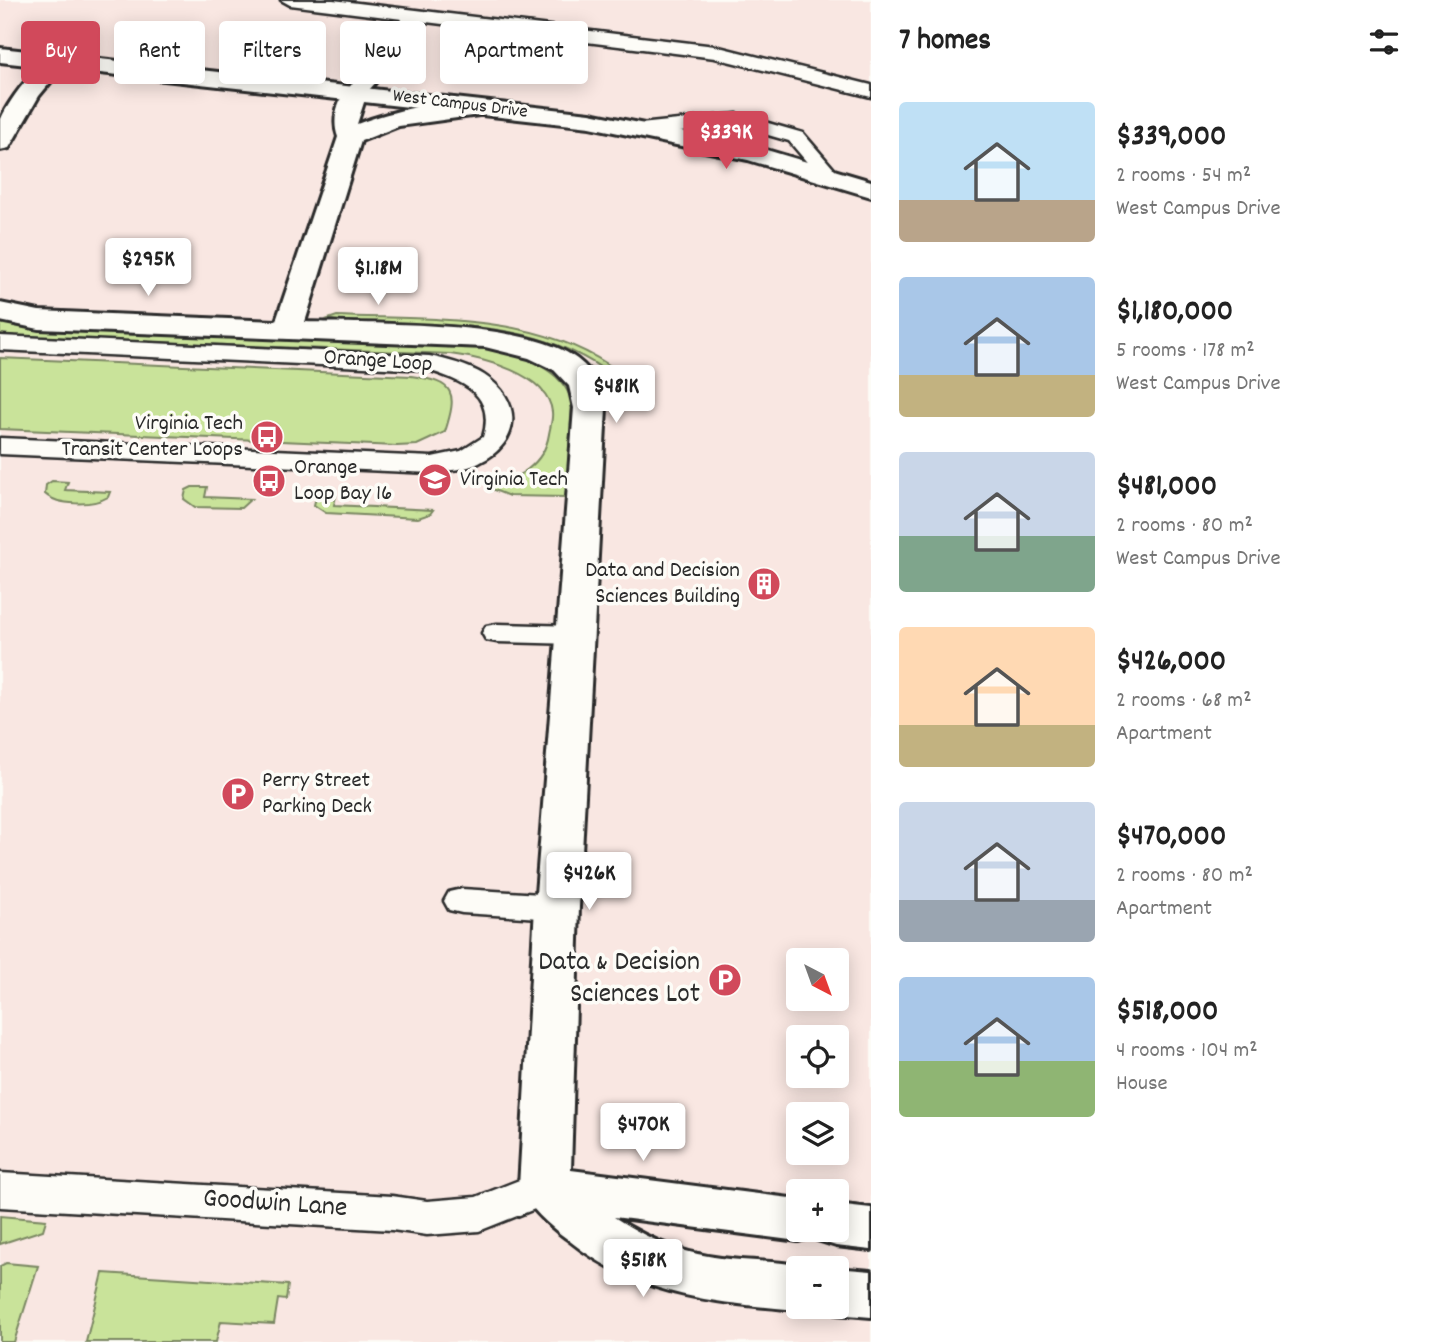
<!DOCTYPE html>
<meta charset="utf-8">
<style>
:root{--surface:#fff;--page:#f6f6f6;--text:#222;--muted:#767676;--accent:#d1495b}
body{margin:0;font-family:Dekko,sans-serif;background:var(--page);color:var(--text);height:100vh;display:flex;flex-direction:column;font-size:26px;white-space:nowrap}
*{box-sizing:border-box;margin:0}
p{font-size:23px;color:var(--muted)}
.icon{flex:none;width:38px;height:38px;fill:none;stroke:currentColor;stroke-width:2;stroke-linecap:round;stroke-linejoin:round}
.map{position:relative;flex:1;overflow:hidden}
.details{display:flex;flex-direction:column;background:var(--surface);width:560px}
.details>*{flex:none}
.hud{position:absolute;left:21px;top:21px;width:665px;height:63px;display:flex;gap:14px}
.needle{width:46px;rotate:139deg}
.buttons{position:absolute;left:786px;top:948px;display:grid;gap:14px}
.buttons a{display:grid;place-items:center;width:63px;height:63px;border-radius:7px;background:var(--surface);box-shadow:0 4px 18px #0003;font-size:35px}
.price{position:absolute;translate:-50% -60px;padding:0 16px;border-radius:7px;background:#fff;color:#222;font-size:23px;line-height:46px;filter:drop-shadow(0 2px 4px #0008)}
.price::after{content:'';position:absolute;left:50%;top:42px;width:21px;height:16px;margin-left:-10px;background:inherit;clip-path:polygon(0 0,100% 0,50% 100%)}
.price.on{background:var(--accent);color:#fff}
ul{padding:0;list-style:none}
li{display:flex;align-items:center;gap:21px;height:175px;padding:0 28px}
li span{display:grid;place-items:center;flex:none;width:196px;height:140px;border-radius:7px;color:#555}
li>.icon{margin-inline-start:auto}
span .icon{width:84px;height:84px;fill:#fffc;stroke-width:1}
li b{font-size:30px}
h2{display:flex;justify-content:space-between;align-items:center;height:84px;padding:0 28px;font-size:30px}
.pill{padding:0 24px;border-radius:7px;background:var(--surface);box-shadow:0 4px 18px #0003;font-size:24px;line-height:63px}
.pill.on{background:var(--accent);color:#fff}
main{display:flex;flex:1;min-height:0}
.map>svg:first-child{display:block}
</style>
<main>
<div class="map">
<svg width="871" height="1342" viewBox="0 0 871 1342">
<rect width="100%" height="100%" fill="#fdfcf7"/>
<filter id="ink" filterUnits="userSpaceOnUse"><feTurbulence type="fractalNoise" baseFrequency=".0143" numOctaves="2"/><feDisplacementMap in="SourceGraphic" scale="14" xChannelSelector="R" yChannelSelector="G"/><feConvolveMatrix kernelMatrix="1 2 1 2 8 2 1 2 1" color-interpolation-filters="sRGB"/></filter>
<g filter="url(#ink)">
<path fill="#f9e7e2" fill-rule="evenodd" d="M0 0H871V1342H0ZM798 961H836V999H798ZM798 1038H836V1076H798ZM798 1115H836V1153H798ZM798 1192H836V1230H798ZM798 1269H836V1307H798Z"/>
<path fill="#c9e39a" stroke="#7a8762" stroke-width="2" d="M337 316C428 320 530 313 609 365L603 369C539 325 467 326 392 323 371 323 348 324 328 319Z
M0 320 263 335 276 339C322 341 369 343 415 345 453 347 497 344 532 361 550 370 565 381 572 401L566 497 509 496 489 488C517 478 544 466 549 434 550 428 553 419 552 412 548 373 481 358 450 354L24 337 0 334Z
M0 358 411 376C455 382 458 392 445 432L417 445 397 446 0 429Z
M52 481 68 482 65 490 110 492 108 497C93 506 58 506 45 494L46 485Z
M192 487H207L205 497 251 499 241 508 195 507 184 499 186 490Z
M336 496 334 505 433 510 430 514 418 518 326 513 314 505 315 501 322 497Z
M0 1216 46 1220 43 1230 0 1244Z
M6 1263 38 1266 14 1342H0V1266Z
M103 1273 288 1285 286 1300 278 1299 274 1324 221 1321 216 1342H86Z"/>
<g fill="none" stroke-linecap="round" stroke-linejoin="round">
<defs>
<path id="lane" d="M281 0H333L715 46 871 85V97L715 58 418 21C406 39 375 94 355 99L345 93 402 19 290 5Z
M737 114 803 133 840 176 836 180H822L789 141 736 126 640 136 633 134 630 130 633 126 640 124Z
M0 336 429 356C448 360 468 365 484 375 524 401 521 443 479 463 466 470 447 470 432 473L0 454V438L432 457 461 451 483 437C496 394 462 381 428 370L0 350Z
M497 624 576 626 587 628 591 635 587 642 576 644 497 642 486 640 482 633 486 626Z
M462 889 557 895 570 898 575 907 570 916 557 919 462 913 449 910 444 901 449 892Z
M545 1170 560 1175 566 1187 560 1199 479 1231 427 1235 392 1230 0 1207V1173L392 1196 427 1201 476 1197Z"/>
<path id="street" d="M57 54 65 56 68 61 39 96 9 148 0 150C0 142 0 130 0 122 5 105 40 58 57 54Z
M355 86 363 88 367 93 357 124C387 112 457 95 487 103L491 108 487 113 479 115 399 126 361 141 305 322C370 324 528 320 577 359 595 373 601 387 606 408L579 907 571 1170 798 1199V1230H836V1204L871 1208V1250L836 1246 817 1240 815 1236 798 1241 614 1217C657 1245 690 1256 741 1260 764 1262 788 1261 811 1269H798V1307H805L798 1310C710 1302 637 1296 566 1238 547 1224 530 1208 519 1187L535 907 574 408 569 386 554 370 529 358 485 347 39 329 0 321V303L39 311 276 321 338 137C332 121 337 102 347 88Z
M836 1268 871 1271V1317L836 1314 817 1307H836Z"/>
<path id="secondary" d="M0 48 590 113 753 146 871 181V197L748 160 590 127 0 62Z"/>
</defs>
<use href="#lane" stroke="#2b2b2b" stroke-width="5"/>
<use href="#street" stroke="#2b2b2b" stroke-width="6"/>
<use href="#secondary" stroke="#2b2b2b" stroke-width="6"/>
<use href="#lane" fill="#fdfcf7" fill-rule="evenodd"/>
<use href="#street" fill="#fdfcf7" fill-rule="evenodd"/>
<use href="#secondary" fill="#fdfcf7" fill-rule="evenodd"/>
</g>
</g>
<defs>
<symbol id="bus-disc" viewBox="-11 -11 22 22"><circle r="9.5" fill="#d1495b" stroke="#fdfcf7"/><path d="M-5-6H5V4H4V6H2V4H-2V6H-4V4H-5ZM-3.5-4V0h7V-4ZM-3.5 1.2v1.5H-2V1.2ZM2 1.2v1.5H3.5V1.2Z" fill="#fff"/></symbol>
<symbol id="university-disc" viewBox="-11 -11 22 22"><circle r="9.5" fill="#d1495b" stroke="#fdfcf7"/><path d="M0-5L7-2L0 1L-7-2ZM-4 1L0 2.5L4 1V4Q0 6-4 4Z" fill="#fff"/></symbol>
<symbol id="building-disc" viewBox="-11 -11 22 22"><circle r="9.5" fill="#d1495b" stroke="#fdfcf7"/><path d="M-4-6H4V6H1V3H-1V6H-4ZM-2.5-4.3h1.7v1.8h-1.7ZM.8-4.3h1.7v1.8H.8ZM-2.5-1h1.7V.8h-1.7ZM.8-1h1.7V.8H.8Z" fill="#fff"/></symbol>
<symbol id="parking-disc" viewBox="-11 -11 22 22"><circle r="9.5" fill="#d1495b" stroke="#fdfcf7"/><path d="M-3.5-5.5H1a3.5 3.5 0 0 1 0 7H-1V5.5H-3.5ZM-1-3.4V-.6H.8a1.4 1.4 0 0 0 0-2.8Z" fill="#fff"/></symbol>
</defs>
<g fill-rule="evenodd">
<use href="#bus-disc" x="248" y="418" width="38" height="38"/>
<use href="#university-disc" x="416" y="461" width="38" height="38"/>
<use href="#bus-disc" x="250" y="462" width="38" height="38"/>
<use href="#building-disc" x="745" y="565" width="38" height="38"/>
<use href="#parking-disc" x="219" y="775" width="38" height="38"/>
<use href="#parking-disc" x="706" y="961" width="38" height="38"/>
</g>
<g text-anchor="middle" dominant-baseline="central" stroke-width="7" stroke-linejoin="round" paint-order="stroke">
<g font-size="19" fill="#2b2b2b" stroke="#fdfcf7">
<text transform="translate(460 105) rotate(7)">West Campus Drive</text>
</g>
<g font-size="23" fill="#2b2b2b" stroke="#fdfcf7">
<text transform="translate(378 362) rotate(4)">Orange Loop</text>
</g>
<g font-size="23" fill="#2b2b2b" stroke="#fdfcf7" text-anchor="start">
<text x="243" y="424" text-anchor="end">Virginia Tech<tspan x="243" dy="26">Transit Center Loops</tspan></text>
<text x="294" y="468">Orange<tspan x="294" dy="26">Loop Bay 16</tspan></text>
<text x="460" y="480">Virginia Tech</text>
<text x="740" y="571" text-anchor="end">Data and Decision<tspan x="740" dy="26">Sciences Building</tspan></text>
<text x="262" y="781">Perry Street<tspan x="262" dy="26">Parking Deck</tspan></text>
</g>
<g font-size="28" fill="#2b2b2b" stroke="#fdfcf7" text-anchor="end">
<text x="700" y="964">Data &amp; Decision<tspan x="700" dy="32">Sciences Lot</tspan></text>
</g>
<g font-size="28" fill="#2b2b2b" stroke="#fdfcf7">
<text transform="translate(275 1205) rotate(4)">Goodwin Lane</text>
</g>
</g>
</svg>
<div class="buttons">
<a><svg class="needle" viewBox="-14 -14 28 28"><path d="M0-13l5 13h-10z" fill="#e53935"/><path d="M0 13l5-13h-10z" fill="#767676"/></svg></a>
<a><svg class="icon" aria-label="locate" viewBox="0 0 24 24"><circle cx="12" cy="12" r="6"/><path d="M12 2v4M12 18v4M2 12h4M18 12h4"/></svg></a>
<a><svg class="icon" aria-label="layers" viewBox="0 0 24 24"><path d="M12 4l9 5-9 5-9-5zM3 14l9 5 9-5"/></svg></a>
<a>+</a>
<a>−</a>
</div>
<b class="price on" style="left:726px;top:171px">$339K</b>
<b class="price" style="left:148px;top:298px">$295K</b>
<b class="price" style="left:378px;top:307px">$1.18M</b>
<b class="price" style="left:616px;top:425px">$481K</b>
<b class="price" style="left:589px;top:912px">$426K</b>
<b class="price" style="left:643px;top:1163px">$470K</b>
<b class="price" style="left:643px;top:1299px">$518K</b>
<div class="hud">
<a class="pill on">Buy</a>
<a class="pill">Rent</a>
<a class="pill">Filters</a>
<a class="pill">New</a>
<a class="pill">Apartment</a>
</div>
</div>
<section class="details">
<h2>7 homes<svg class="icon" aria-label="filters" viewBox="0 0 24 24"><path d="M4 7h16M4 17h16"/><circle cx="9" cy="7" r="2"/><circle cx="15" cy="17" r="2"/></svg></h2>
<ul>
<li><span style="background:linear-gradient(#bfe0f5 70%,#b9a48a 0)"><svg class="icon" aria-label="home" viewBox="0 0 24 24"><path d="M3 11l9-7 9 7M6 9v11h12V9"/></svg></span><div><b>$339,000</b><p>2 rooms · 54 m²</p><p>West Campus Drive</p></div></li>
<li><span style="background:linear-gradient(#a9c7e8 70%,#c2b280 0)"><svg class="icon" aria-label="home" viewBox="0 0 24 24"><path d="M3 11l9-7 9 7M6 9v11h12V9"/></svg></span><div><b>$1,180,000</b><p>5 rooms · 178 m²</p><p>West Campus Drive</p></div></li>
<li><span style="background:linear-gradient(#c9d6e8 60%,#7fa58c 0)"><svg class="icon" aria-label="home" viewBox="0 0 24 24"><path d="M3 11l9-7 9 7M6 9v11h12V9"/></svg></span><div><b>$481,000</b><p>2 rooms · 80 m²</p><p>West Campus Drive</p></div></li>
<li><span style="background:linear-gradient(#ffd9b3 70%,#c2b280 0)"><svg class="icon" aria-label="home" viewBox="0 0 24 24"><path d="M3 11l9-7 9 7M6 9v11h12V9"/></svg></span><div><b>$426,000</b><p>2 rooms · 68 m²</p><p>Apartment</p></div></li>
<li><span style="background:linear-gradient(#c9d6e8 70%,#9aa5b1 0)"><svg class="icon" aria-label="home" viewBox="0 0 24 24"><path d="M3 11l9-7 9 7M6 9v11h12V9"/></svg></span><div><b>$470,000</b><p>2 rooms · 80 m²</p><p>Apartment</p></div></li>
<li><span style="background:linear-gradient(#a9c7e8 60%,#8fb573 0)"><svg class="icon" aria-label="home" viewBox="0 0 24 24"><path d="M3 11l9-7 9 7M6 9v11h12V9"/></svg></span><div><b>$518,000</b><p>4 rooms · 104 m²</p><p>House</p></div></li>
</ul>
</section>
</main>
